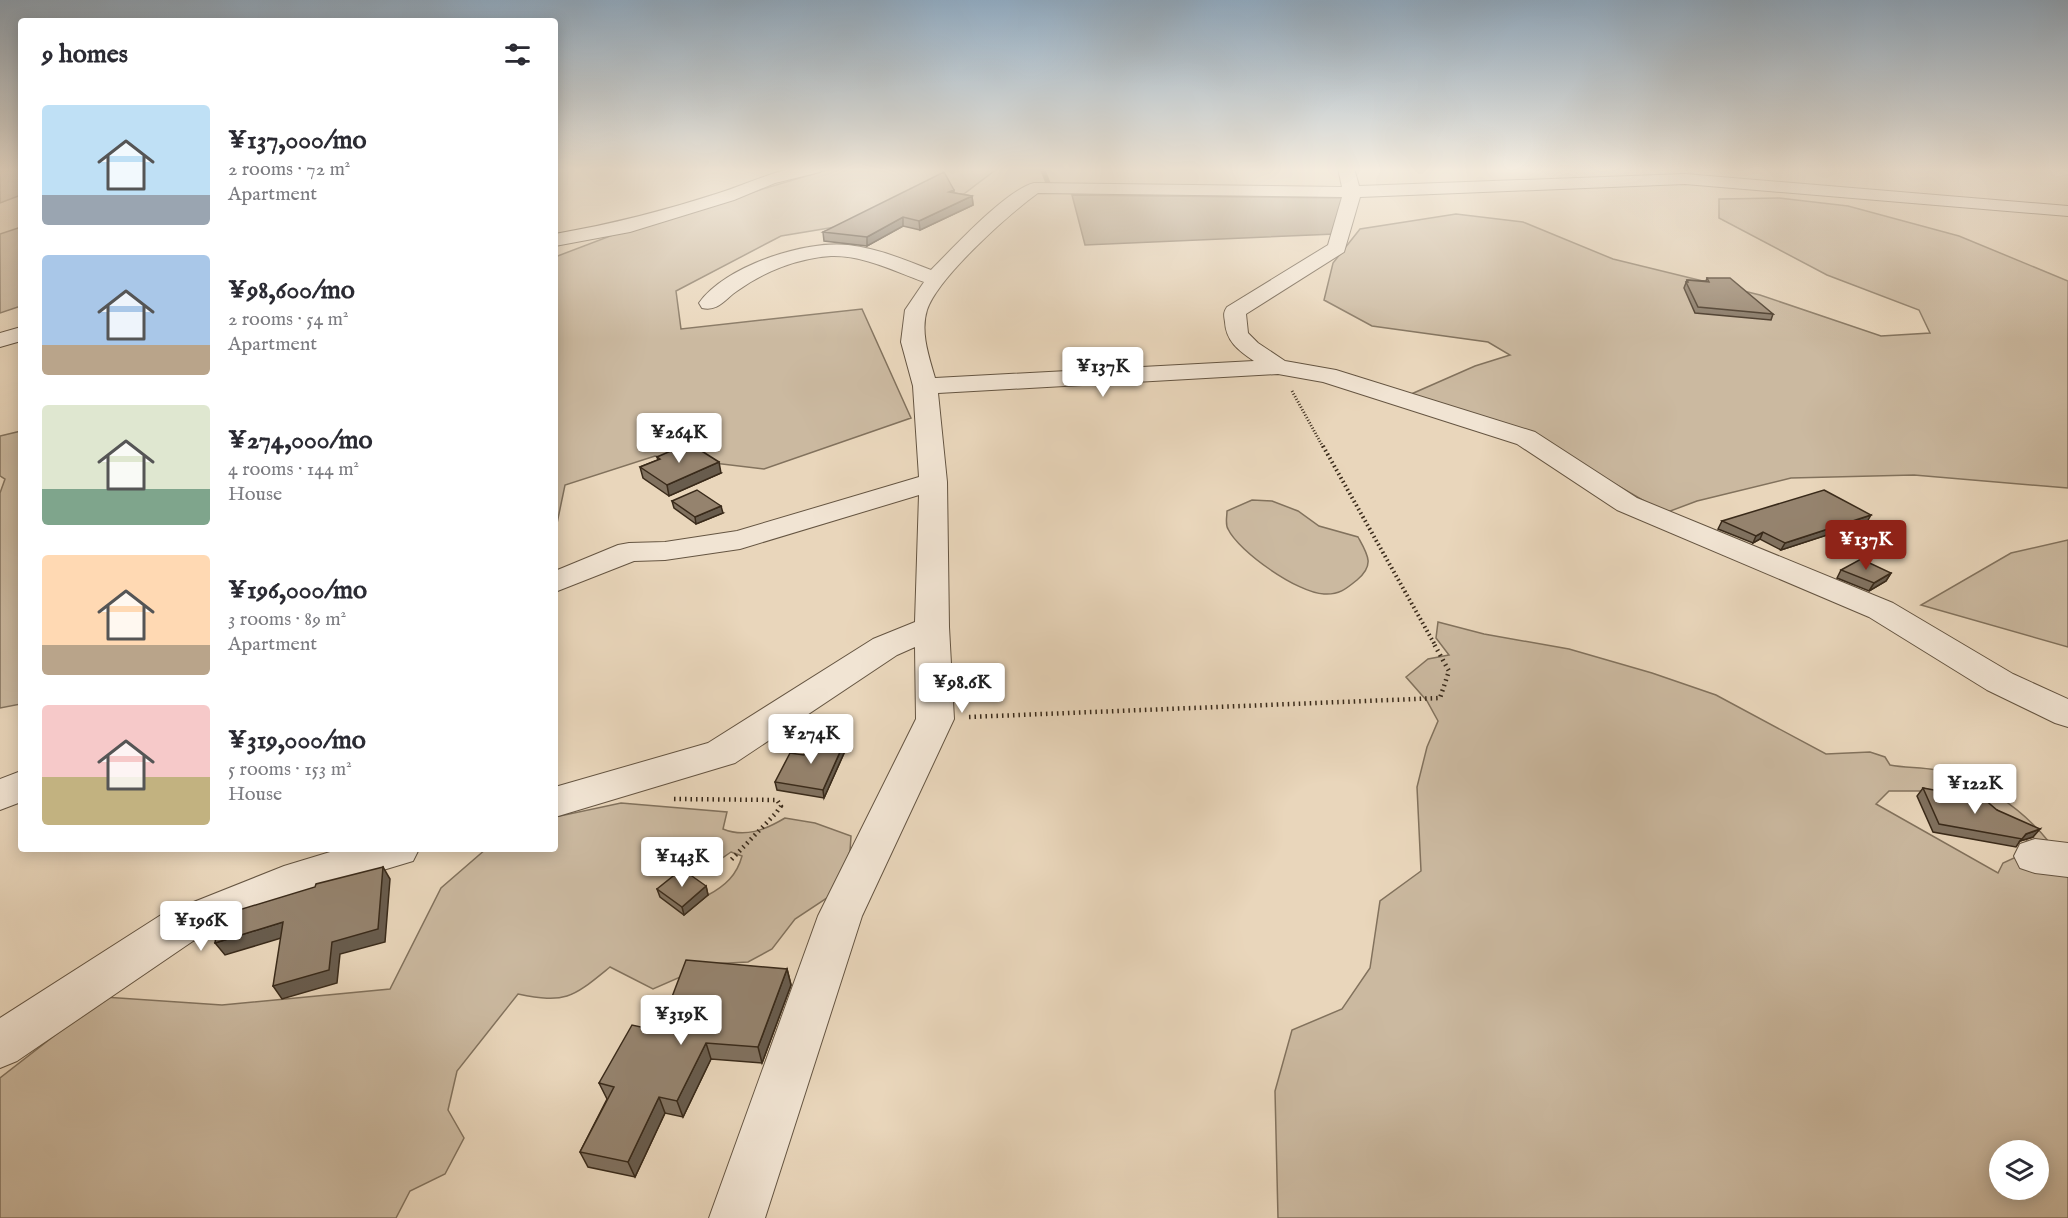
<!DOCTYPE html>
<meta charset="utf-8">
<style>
:root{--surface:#fff;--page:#f7f7f7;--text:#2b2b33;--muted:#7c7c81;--accent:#8f2418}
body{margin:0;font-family:"IM FELL English",serif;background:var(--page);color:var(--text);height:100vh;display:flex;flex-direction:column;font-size:22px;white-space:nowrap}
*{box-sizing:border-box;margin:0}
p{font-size:20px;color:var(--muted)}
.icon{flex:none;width:33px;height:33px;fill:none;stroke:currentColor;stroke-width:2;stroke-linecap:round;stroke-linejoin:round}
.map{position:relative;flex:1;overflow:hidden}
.panel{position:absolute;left:18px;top:18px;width:540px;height:834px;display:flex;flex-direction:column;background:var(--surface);border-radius:6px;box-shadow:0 3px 15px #0003}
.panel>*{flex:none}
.tools{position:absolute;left:1989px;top:1140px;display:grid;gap:12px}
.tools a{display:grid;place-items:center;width:60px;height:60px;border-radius:50%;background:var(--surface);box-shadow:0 3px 15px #0003;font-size:30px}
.price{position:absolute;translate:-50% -51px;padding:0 14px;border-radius:6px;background:#fff;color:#222;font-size:20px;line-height:39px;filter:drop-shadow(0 2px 3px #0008)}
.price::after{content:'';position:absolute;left:50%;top:36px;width:18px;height:14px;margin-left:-9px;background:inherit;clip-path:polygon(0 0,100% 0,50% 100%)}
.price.current{background:var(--accent);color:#fff}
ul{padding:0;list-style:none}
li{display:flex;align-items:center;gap:18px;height:150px;padding:0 24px}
li span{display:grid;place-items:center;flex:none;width:168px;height:120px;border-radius:6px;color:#555}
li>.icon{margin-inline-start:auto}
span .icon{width:72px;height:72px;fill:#fffc;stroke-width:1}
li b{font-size:26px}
h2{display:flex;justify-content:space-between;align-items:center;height:72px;padding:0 24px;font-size:26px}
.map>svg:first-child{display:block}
</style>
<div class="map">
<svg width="2068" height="1218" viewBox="0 0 2068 1218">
<rect width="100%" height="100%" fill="#e9d6bb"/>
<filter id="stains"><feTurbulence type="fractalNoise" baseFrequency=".00333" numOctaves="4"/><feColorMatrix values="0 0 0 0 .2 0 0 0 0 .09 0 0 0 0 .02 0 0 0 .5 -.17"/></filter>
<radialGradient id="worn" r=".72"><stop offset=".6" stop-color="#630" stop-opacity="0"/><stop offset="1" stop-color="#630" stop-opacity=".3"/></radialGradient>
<path fill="#cbb9a0" stroke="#82725d" stroke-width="1.5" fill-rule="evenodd" d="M0 168H21V195L0 203Z
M833 168H998L944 209 781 236 676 291 681 329 862 309 911 418 764 469 655 456 565 485 555 533V257L626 230Z
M1779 198 1848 206 1959 236 2068 281V488L1914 475 1791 478 1697 501 1665 513 1534 437 1409 395 1475 366 1510 355 1488 342 1372 326 1324 300 1333 263 1360 229 1456 214 1523 222 1613 259 1760 295 1881 336 1930 333 1919 310 1827 275 1719 218V199Z
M21 227V306L0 313V234Z
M21 431V704L0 708V493L5 479 0 476V436Z
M1252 500 1272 501 1298 511 1319 526 1358 537C1368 555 1375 565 1357 580 1346 589 1339 595 1324 594 1298 593 1239 552 1228 529 1225 524 1227 517 1227 511Z
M2068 540V647L1921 605 2011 553Z
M1438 622 1484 634 1569 649 1652 673 1716 695 1826 754 1870 752 1885 757 1890 765C1905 768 1921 767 1936 770 1980 780 2021 807 2049 842L2030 846 2018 827 1985 806 1953 791H1889L1876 804 1998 873 2003 863 2016 857 2068 873V1218H1278L1275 1091 1292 1030 1342 1009 1370 968 1380 901 1421 871 1417 787 1427 747 1438 721 1427 701 1406 677 1428 659 1449 655 1436 638ZM2000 1150H2038V1190H2000Z
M621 803 727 812 723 829C745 838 765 830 785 818L815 823 851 836 850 851 840 880 827 898 795 919 772 949 748 962 710 964 653 989 610 967C573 997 567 1004 518 994L457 1071 448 1110 464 1138 445 1174 410 1191 396 1218H0V1078L104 997 222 1005 390 989 441 888 486 849H555V817ZM731 852 742 856C737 875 725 886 708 895L674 879 679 868 718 861Z"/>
<path fill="#ad9c84" stroke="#7f6e5a" stroke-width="1.5" d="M1072 195 1344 198 1335 234 1085 245Z"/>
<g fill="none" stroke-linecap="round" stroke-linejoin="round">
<path stroke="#7f6e5a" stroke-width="5" d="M1042 168 1048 183"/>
<defs>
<path id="minor" d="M793 168H822L820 172 775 183 734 200 630 232 555 246V234C612 224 664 211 719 193 744 185 767 174 793 168Z
M1338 168H1354L1359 186 1685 174 2068 206V216L1685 184 1360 197 1344 252 1246 314 1248 333 1258 343 1285 361 1336 370 1535 432 1637 498 1893 603 2013 674 2068 699V727L2055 723 1987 690 1869 617 1617 510 1517 444 1323 382 1278 374 938 393 947 482 949 627 954 719 862 916 765 1218H709L818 916 916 719 915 647 897 655 735 763 555 817V787L708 743 873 639 915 622 919 495 740 549 665 560 634 561 555 592V571L618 545 629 543 665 542 737 531 919 477 913 386 901 342 905 310 924 282C894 271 863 255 831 256 798 258 763 272 737 291 725 299 718 312 702 308L699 303C725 266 805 240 848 245 877 248 905 260 931 270 953 248 1006 190 1034 183L1342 187ZM1038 193 1342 197 1328 245 1227 307C1223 313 1224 315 1225 322 1226 341 1238 350 1254 361L935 378C929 357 920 332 927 310 938 277 1009 214 1038 193Z
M21 327V341L0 347V333Z
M21 771V802L0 810V779Z
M2035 839 2068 843V877L2035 873 2020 868 2014 856 2020 844Z
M340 849H419L413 861 310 892 193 941 17 1061 0 1068V1018L161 915 284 866Z"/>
</defs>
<use href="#minor" stroke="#655542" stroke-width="2"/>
<path stroke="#392a1a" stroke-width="3" stroke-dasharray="1 2" stroke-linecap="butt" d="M1292 391 1323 447"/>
<path stroke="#392a1a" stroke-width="4" stroke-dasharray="1.5 3" stroke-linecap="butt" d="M1323 446 1435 645"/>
<path stroke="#392a1a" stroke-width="4.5" stroke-dasharray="1.5 4" stroke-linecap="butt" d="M969 717 1440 698 1449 671 1434 644
M674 799 777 800 781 806 776 813 730 861"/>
<use href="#minor" fill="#f1e4d3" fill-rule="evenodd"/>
</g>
<path fill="#80715f" stroke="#392a1a" stroke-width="1.5" d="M954 190V193L972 196 973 205 920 230 903 226 867 246 824 241 823 232Z
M1707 278 1773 314 1771 320 1695 313 1684 288 1687 280 1706 281Z
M657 457 721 473 669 496 643 478 640 467 658 460Z
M672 501 723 513 696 524 674 508Z
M1722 521 1867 522 1781 550 1760 539 1753 543 1718 529Z
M1841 570 1891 573 1886 581 1869 591 1837 578Z
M845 751 824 798 777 790 775 782 804 755Z
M1923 788 1997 810 2033 837 2020 841 2016 847 1933 832 1917 796Z
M706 886 708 895 684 915 660 897 657 889Z
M787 969 791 985 762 1063 711 1059 683 1117 665 1113 635 1177 588 1167 580 1152 607 1099 599 1083 659 1031Z"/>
<path fill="#685c4d" stroke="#392a1a" stroke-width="1.5" d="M972 196 973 205 920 230 919 221Z
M903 217V226L867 246V237Z
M719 462 721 473 669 496 667 485Z
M721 506 723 513 696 524 695 517Z
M1871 515 1867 522 1781 550 1785 543Z
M1763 532 1760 539 1753 543 1756 536Z
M1891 573 1886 581 1869 591 1874 583Z
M844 743 845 751 824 798 823 790Z
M2040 829 2033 837 2020 841 2026 834Z
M383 867 390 879 385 942 340 954 337 983 282 999 273 986 332 942Z
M706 886 708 895 684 915 682 907Z
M283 922 291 935 225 955 215 943Z
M787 969 791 985 762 1063 758 1047Z
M706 1043 711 1059 683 1117 677 1101Z
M659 1097 665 1113 635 1177 628 1162Z"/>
<path fill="#95836e" stroke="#392a1a" stroke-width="1.5" d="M944 172 954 190 949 192 972 196 919 221 903 217 867 237 823 232Z
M1707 278H1730L1773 314 1698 307 1686 282H1688L1687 280 1709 282Z
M689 443 719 462 667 485 640 467 660 459 657 457Z
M697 490 721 506 695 517 672 501Z
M1824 490 1871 515 1785 543 1763 532 1756 536 1722 521Z
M1861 559 1891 573 1874 583 1841 570Z
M812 739 844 743 823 790 775 782 790 753 804 755Z
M1923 788 1984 799 1997 810 2040 829 2026 834 2022 839 1939 824Z
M383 867 378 929 332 942 329 970 273 986 283 922 215 943 219 916 315 887 316 884Z
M682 869 706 886 682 907 657 889Z
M686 960 787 969 758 1047 706 1043 677 1101 659 1097 628 1162 580 1152 614 1087 599 1083 632 1025 659 1031Z"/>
<linearGradient id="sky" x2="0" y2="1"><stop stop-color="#90aac0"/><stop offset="0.5" stop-color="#f5ede0"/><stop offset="1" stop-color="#f5ede0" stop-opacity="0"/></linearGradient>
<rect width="2068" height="339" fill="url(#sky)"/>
<rect width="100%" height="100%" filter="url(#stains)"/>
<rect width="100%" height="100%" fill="url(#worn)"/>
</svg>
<div class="tools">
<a><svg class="icon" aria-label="layers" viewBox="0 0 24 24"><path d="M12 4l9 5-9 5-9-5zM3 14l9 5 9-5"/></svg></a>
</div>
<b class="price" style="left:1103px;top:398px">¥137K</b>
<b class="price" style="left:679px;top:464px">¥264K</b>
<b class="price current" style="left:1866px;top:571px">¥137K</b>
<b class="price" style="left:962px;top:714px">¥98.6K</b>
<b class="price" style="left:811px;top:765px">¥274K</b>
<b class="price" style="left:1975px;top:815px">¥122K</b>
<b class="price" style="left:682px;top:888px">¥143K</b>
<b class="price" style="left:201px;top:952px">¥196K</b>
<b class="price" style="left:681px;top:1046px">¥319K</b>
<section class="panel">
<h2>9 homes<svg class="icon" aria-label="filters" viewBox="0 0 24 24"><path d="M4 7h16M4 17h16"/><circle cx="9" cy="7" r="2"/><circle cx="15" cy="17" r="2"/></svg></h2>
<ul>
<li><span style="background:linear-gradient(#bfe0f5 75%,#9aa5b1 0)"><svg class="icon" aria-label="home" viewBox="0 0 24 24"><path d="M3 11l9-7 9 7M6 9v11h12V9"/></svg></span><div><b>¥137,000/mo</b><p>2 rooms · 72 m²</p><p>Apartment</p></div></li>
<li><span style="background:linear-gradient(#a9c7e8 75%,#b9a48a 0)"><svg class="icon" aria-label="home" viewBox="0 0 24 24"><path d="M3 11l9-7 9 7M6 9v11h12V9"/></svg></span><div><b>¥98,600/mo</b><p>2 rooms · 54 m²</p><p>Apartment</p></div></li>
<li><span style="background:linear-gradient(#dfe7d0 70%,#7fa58c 0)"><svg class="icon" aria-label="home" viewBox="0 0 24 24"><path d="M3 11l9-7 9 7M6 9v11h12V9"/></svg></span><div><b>¥274,000/mo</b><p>4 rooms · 144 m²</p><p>House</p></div></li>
<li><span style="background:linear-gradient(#ffd9b3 75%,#b9a48a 0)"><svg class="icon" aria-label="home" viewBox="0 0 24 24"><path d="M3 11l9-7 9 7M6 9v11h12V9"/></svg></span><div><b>¥196,000/mo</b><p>3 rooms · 89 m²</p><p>Apartment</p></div></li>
<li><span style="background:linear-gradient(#f6c9c9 60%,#c2b280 0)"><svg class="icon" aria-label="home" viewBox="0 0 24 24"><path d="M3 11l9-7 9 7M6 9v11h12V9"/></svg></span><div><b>¥319,000/mo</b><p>5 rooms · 153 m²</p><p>House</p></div></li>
</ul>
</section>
</div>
